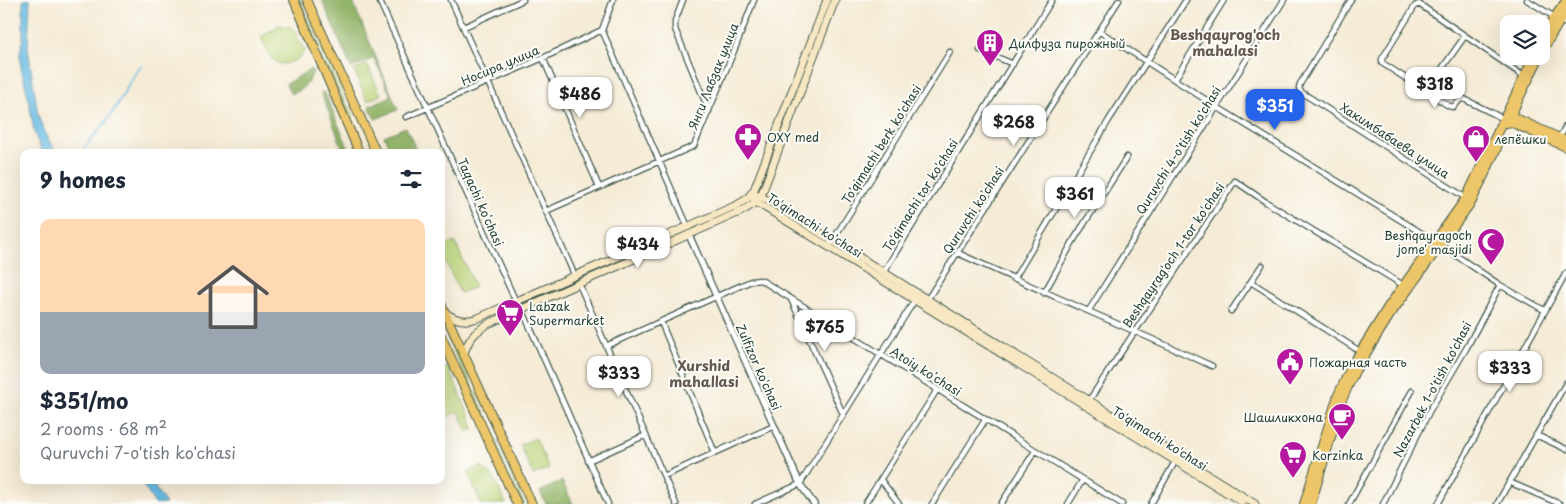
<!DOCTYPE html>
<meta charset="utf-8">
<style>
:root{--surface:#fff;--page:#f2f2f3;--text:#1f2937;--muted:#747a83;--accent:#2563eb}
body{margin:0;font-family:"Playpen Sans",sans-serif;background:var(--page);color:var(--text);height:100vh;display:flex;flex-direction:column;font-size:19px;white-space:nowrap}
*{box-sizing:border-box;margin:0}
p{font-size:16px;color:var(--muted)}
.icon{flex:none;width:28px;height:28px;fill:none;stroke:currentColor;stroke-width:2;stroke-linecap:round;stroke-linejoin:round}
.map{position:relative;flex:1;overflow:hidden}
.drawer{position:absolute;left:20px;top:149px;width:425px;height:335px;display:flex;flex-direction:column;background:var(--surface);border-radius:10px;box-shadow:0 5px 20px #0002}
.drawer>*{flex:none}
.buttons{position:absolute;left:1500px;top:15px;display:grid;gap:10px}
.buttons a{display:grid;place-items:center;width:50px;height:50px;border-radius:10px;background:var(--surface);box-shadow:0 5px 20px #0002;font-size:25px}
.price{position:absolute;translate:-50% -42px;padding:0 11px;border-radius:10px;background:#fff;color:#222;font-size:16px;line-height:32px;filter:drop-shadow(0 1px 2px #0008)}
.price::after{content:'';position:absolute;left:50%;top:30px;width:15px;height:11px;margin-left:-8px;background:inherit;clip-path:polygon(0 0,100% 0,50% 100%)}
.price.current{background:var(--accent);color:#fff}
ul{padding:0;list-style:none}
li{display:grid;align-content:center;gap:10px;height:265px;padding:0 20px}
li span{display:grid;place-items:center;height:155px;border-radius:10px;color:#555}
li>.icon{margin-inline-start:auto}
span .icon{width:90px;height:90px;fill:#fffc;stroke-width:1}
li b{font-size:21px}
h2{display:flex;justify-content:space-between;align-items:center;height:60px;padding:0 20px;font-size:21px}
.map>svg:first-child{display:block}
</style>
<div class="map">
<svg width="1566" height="504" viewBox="0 0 1566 504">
<rect width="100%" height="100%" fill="#fdfcf7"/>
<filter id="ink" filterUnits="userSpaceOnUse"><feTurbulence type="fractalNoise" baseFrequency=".02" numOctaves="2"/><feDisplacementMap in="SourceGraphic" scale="10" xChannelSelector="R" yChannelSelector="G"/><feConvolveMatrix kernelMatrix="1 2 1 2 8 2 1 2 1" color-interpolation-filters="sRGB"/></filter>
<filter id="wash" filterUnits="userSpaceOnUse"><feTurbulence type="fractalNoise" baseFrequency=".0096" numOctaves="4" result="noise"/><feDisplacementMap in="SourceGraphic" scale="20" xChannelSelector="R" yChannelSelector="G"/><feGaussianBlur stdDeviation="1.12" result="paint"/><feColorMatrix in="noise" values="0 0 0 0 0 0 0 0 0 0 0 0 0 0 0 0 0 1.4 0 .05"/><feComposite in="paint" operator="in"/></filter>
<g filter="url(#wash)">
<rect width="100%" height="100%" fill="#f5ebd6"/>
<path fill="#b9d277" stroke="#6c8856" d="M298 0H301L353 117 350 119Z
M279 25 293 28 305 51C302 56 299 58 293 61 272 71 269 53 261 37Z
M367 64 381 95 367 101 354 70Z
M455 242 475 287 460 293 441 252V248Z
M441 315 488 421 485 422 441 323Z
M448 367 473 424V429L468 432 459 412 441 419V370Z
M536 438 549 469 533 475 520 445Z
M497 441 525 504H522L495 443Z
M481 466 493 476 506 504H481L468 472Z"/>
<path fill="#92b468" stroke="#58784e" d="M322 0H352L398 110 375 119 369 106 391 96 374 58 351 68Z
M311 69 313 72C308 84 304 89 291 94L286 84Z
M321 92 325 93 350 152H344Z
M406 127 417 152H391L384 136Z
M562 481 573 504H546L540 492Z"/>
<path fill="#68bce4" stroke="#447c8c" d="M23 0H30L28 48 38 115 45 134 56 152H42L34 132 28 96 21 68 20 53 23 39Z
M140 480H150L166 504H155Z"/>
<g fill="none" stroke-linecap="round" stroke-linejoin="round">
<path stroke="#68bce4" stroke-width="2" d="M82 152C88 140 100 131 108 119 121 102 128 82 141 66"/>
</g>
</g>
<g filter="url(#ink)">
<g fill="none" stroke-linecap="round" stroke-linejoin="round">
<defs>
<path id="minor" d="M379 0 516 302
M451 0 575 276
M613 0 602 30 688 227
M683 0 675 21V29L709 111
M1351 0 1300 84 1299 88 1301 92 1466 198
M1527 0 1566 24
M464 27 523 0
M1099 31 1217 107 1436 242 1500 285 1544 310
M980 50 1013 64
M543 58 599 187
M1175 79 1224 0
M1426 91 1465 36
M406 117 543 58 602 30
M1504 119 1462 98 1453 107 1449 106 1382 63V59L1415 6 1419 4 1525 77
M1559 138 1566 126
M546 211 694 146 734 51 754 0
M831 243 950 52
M958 253C1042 292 1127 327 1212 366
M883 273 1052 0
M1014 279 1109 120 1186 0
M1251 282 1361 352
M579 284 676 504
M1044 293 1075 238 1127 157
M791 299 843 414
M927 300 1119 0
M522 309 608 504
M1089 310 1284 0
M1231 311 1262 265
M661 322 715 453
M606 346 751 281 761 280 1122 504
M1088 402 1235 181 1266 202 1403 285
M1536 435 1566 449
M588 461 646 435
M664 476 774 426
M881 480 899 504
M1509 482 1560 504
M755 504 800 484 916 298
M865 504 937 390
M932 504 985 420
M1001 504 1035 451
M1068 504 1082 481
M1151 504 1176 460
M1349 504 1412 391
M1383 504 1430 410 1467 347 1500 285
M1438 504 1566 273
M1497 504 1566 383"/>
<path id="tertiary" d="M689 235 800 484 814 504"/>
<path id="secondary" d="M751 195 760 196 774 204 1255 504
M751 195 756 202 1242 502
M445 312C455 321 466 322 478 318L737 205 747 199 754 190 827 0
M464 354C468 339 475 332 488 324L742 211 755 203 761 196 835 0"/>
<path id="primary" d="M1541 41 1554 18 1566 1
M1541 53 1566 11
M1508 117 1511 116 1566 141
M1506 120 1566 147
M1507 123 1540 56
M1304 504 1338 395 1352 365 1388 307 1466 198 1534 56
M1311 504 1342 400 1355 371 1390 315 1472 201 1497 148"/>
<path id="trunk" d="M294 0 359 152
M307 0 376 152
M441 304 532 504
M441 336 517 504"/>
</defs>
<use href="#minor" stroke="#3f574c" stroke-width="7"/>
<use href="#tertiary" stroke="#3f574c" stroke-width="8"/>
<use href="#secondary" stroke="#3f574c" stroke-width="9"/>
<use href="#primary" stroke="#3f574c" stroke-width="10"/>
<use href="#trunk" stroke="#3f574c" stroke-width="10"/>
<use href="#minor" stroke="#fff" stroke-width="4.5"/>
<use href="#tertiary" stroke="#fff" stroke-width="5.5"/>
<use href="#secondary" stroke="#f7e8c3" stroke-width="7"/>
<use href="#primary" stroke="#ecc669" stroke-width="8"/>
<use href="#trunk" stroke="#ecc669" stroke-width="8"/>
</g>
</g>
<defs>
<symbol id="building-pin" viewBox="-11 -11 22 30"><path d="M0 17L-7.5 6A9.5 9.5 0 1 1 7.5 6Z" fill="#b5179e" stroke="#fdfcf7"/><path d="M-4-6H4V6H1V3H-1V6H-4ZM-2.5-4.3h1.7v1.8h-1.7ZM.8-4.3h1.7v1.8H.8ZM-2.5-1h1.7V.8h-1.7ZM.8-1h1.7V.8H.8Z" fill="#fff"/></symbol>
<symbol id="pharmacy-pin" viewBox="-11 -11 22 30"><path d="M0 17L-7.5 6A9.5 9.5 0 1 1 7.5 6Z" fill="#b5179e" stroke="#fdfcf7"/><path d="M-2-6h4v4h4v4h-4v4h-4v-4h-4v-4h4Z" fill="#fff"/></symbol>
<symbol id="shop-pin" viewBox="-11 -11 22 30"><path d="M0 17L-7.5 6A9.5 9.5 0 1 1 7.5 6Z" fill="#b5179e" stroke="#fdfcf7"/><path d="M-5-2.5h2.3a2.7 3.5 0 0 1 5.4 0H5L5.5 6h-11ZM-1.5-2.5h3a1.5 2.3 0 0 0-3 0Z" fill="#fff"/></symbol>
<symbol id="mosque-pin" viewBox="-11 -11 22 30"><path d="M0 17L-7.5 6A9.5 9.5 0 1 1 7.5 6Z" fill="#b5179e" stroke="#fdfcf7"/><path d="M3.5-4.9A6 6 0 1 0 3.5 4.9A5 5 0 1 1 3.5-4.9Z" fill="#fff"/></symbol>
<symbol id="supermarket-pin" viewBox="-11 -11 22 30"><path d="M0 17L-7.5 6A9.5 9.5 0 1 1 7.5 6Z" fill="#b5179e" stroke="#fdfcf7"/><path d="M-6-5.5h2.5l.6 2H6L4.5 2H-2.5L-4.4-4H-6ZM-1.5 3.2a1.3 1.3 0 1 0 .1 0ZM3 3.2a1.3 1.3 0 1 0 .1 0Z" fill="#fff"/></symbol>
<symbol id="civic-pin" viewBox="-11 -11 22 30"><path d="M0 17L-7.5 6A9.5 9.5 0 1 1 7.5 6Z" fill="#b5179e" stroke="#fdfcf7"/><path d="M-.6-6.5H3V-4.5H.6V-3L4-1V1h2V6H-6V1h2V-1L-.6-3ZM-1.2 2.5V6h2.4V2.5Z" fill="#fff"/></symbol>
<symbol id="cafe-pin" viewBox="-11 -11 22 30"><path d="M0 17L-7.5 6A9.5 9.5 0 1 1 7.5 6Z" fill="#b5179e" stroke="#fdfcf7"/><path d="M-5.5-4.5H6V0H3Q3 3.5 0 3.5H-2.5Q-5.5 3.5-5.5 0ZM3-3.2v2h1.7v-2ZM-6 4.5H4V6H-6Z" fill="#fff"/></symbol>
</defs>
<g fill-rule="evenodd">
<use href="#building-pin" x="974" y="27" width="32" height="43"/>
<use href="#pharmacy-pin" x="732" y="121" width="32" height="43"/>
<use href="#shop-pin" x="1460" y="123" width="32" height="43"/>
<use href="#mosque-pin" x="1475" y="226" width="32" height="43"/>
<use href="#supermarket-pin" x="494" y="297" width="32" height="43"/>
<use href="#civic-pin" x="1274" y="346" width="32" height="43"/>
<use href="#cafe-pin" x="1326" y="401" width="32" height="43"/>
<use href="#supermarket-pin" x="1277" y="439" width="32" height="43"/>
</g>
<g text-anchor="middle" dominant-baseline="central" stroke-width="4" stroke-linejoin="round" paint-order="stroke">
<g font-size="12" fill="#1f3d34" stroke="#fdfcf7" text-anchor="start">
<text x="1009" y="43">Дилфуза пирожный</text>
<text x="767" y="137">OXY med</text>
<text x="1495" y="139">лепёшки</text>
<text x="1472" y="235" text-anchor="end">Beshqayragoch<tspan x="1472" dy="14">jome' masjidi</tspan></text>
<text x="529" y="306">Labzak<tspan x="529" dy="14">Supermarket</tspan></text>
<text x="1309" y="362">Пожарная часть</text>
<text x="1323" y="417" text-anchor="end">Шашликхона</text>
<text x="1312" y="455">Korzinka</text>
</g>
<g font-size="12" fill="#1f3d34" stroke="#fdfcf7">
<text transform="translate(500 65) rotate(-23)">Носира улица</text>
<text transform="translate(713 76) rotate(-68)">Янги Лабзак улица</text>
<text transform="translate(1395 140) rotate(33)">Хакимбабаева улица</text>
<text transform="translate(881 144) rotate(-58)">To'qimachi berk ko'chasi</text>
<text transform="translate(1178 150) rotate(-58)">Quruvchi 4-o'tish ko'chasi</text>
<text transform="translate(920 195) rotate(-58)">To'qimachi tor ko'chasi</text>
<text transform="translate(481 202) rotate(66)">Taqachi koʻchasi</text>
<text transform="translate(973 210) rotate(-57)">Quruvchi ko'chasi</text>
<text transform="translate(815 225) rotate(32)">To'qimachi ko'chasi</text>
<text transform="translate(1173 255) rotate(-56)">Beshqayrag'och 1-tor ko'chasi</text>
<text transform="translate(759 367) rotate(66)">Zulfizor ko'chasi</text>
<text transform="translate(926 371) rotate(32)">Atoiy koʻchasi</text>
<text transform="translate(1432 389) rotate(-62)">Nazarbek 1-o'tish ko'chasi</text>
<text transform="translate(1160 438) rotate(32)">To'qimachi ko'chasi</text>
</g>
<g font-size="14" font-weight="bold" fill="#63594e" stroke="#fdfcf7">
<text x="1225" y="34">Beshqayrog'och<tspan x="1225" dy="16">mahalasi</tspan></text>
<text x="704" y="365">Xurshid<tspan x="704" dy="16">mahallasi</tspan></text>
</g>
</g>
</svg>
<div class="buttons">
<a><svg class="icon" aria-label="layers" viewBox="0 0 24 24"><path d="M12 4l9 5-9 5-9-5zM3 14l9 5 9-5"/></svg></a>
</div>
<b class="price" style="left:1435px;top:109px">$318</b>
<b class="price" style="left:580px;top:119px">$486</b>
<b class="price current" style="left:1275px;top:131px">$351</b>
<b class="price" style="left:1014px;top:147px">$268</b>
<b class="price" style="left:1075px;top:219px">$361</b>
<b class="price" style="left:638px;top:269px">$434</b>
<b class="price" style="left:825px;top:352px">$765</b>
<b class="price" style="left:1510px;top:393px">$333</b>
<b class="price" style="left:619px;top:398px">$333</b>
<section class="drawer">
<h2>9 homes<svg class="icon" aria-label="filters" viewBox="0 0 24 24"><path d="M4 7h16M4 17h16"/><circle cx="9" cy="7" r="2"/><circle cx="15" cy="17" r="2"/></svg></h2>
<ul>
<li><span style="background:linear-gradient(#ffd9b3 60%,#9aa5b1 0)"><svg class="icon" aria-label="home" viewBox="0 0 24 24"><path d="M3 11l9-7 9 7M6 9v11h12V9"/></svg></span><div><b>$351/mo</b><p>2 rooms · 68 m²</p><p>Quruvchi 7-o'tish ko'chasi</p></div></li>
</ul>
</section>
</div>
